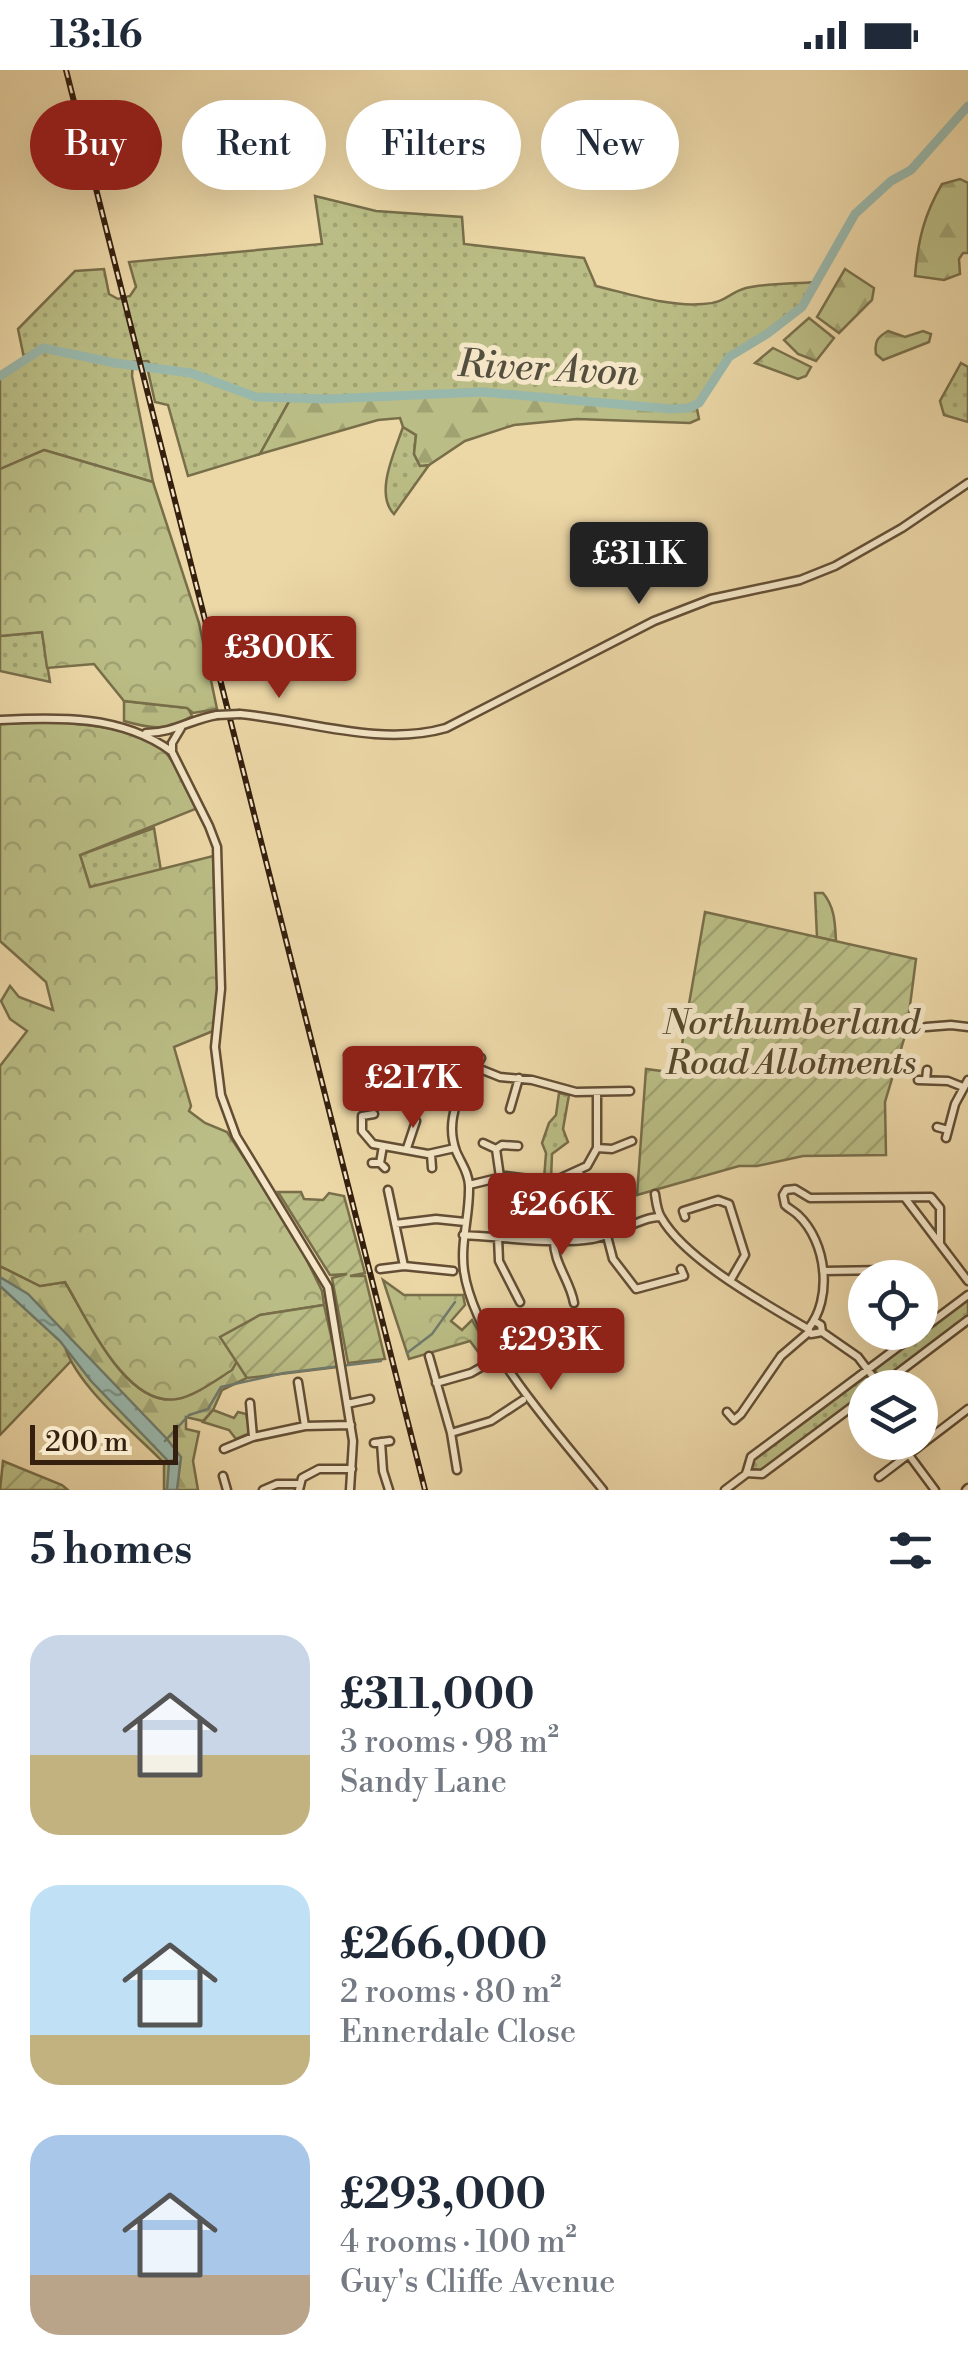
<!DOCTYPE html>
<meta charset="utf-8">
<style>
:root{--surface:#fff;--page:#f2f2f3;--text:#1f2937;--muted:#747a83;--accent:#8f2418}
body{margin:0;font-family:"Libre Bodoni",serif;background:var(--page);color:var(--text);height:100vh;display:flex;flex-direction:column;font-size:38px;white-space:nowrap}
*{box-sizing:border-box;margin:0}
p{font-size:32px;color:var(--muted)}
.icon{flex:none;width:55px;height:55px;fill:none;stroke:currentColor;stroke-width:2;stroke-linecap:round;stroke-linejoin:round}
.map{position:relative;height:1420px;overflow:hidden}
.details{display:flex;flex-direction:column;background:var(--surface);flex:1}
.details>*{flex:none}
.guide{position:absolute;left:30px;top:30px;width:910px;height:90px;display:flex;gap:20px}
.fabs{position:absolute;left:848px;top:1190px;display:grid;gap:20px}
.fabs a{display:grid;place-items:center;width:90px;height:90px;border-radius:50%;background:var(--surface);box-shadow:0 10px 40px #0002;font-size:50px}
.scale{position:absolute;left:30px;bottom:25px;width:148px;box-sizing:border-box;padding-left:10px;border:5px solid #35200f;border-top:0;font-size:28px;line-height:35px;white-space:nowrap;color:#35200f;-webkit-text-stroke:8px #f3e5c6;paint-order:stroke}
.price{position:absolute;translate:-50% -85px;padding:0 22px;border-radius:10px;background:var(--accent);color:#fff;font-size:32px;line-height:65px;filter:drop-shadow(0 2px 5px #0008)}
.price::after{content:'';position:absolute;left:50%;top:60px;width:30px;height:22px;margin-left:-15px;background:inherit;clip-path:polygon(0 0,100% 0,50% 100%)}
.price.selected{background:#222;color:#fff}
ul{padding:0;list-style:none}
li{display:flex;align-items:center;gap:30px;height:250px;padding:0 30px}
li span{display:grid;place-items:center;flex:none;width:280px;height:200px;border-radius:30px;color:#555}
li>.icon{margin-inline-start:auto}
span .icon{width:120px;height:120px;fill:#fffc;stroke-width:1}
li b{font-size:42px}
h2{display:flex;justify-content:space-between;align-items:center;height:120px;padding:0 30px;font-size:42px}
.pill{padding:0 35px;border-radius:45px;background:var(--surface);box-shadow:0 10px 40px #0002;font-size:35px;line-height:90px}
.pill.selected{background:var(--accent);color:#fff}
.status{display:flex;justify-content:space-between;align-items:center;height:70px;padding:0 50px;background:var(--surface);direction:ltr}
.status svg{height:28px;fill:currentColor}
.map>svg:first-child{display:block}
</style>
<div class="status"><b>13:16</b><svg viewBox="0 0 49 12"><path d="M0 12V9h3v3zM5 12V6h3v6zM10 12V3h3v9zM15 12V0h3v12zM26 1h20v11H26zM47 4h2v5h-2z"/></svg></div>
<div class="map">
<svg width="968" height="1420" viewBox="0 0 968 1420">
<defs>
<pattern id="grass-dots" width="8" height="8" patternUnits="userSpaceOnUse" patternTransform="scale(2.5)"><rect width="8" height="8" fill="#babd85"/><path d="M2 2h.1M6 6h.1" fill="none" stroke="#a0a272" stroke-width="1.8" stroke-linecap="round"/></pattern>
<pattern id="forest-firs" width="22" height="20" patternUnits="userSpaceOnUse" patternTransform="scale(2.5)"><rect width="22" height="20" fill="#babd85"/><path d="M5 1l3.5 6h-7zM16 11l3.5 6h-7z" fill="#a0a272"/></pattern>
<pattern id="park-crowns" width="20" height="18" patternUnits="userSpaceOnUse" patternTransform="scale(2.5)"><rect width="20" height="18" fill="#babd85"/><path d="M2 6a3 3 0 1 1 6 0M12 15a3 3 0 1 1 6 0" fill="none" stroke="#a0a272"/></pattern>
<pattern id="garden-furrows" width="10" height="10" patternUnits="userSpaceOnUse" patternTransform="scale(2.5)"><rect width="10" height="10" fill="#babd85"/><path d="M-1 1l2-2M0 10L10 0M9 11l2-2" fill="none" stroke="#a0a272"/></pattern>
<pattern id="water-ripples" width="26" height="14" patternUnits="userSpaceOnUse" patternTransform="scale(2.5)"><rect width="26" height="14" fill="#99b8ac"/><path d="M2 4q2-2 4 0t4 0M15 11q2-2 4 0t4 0" fill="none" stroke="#7e958a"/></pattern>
</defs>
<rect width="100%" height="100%" fill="#ecd7a7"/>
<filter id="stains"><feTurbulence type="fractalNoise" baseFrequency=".002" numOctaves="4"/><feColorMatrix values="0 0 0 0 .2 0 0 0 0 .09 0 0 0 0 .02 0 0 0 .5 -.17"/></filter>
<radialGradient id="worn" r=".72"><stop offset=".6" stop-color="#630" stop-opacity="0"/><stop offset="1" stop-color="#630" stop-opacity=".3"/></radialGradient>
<path fill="url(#grass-dots)" stroke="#786e4a" stroke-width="2.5" d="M315 126 376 141 462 147 464 174 584 188 596 216C630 224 668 237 703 234 726 233 728 223 746 218 768 213 793 214 816 212 789 259 767 254 733 285 707 308 714 336 671 339L482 322 291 328 260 384 188 406 168 335 155 332 148 301 152 298 148 291 133 292 132 306 153 412 44 380 0 399V306L24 288 18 259 75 201 104 199 109 224 118 229 130 226 136 217 129 192 322 174Z
M961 293 968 297V352L944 345 940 331Z
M403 357 416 365 414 384 420 396 429 395 394 444C374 424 395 381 403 357Z
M42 562 50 612 0 601V566Z
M154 758 161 801 90 817 80 785Z
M559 1023 569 1025 563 1059 568 1072 552 1084 551 1110 544 1109 546 1083 542 1073 549 1053 556 1045Z
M0 1211 64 1269 72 1290 0 1365Z
M968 1228V1247L884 1309H880L874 1298Z
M869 1305 874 1312 873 1317 865 1318V1324L759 1403 750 1402 752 1390 862 1306Z"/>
<path fill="url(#forest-firs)" stroke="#786e4a" stroke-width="2.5" d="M960 109 968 113V183H963L959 189 960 204 944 210 915 206C918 170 924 145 942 114Z
M845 199 874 218 872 230 839 263 817 247Z
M809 248 834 268 816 291 798 284 784 270Z
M888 261 905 267 923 261 931 264 929 272 883 290 876 284C874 271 878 267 888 261Z
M773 278 811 297 806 306 798 309 755 293Z
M482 322 671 339 696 334 699 349 690 353 577 349 514 355 465 371 429 395 420 396 414 384 416 365 403 357 400 348 378 350 260 384 291 328Z
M124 631 188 638 192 646C168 661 151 659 124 651Z
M815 823H823C835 837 835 854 836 871L817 867Z
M0 1196 40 1216 65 1212C86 1247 119 1322 163 1329 176 1331 188 1324 200 1318 214 1311 229 1305 237 1291L247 1308 222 1320 213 1340 203 1351 186 1347V1359L199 1362 193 1391 198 1420H164V1393C134 1362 70 1311 63 1269L0 1211Z"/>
<path fill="url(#park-crowns)" stroke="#786e4a" stroke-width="2.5" d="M44 380 153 412 199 553 217 639 193 643 187 638 124 631 94 594 47 598 42 562 0 566V399Z
M54 652C85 655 145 658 166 683 179 698 188 721 198 738L80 785 90 817 213 786 218 924 213 961 174 977 191 1036 189 1041 205 1053 227 1062 292 1160 322 1221 324 1235 260 1245 221 1268 237 1291 232 1300C216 1310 195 1326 177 1329 126 1338 87 1248 65 1212L40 1216 0 1196V996L27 961 10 949 1 931 10 916 19 927 53 940 46 912 0 871V654Z
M383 1210 404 1225H463L465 1235 451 1251 462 1260 472 1250 489 1280V1289L485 1291 470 1271 409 1289Z
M213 1340 234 1348 238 1342 246 1344 250 1363 236 1369 229 1360 203 1352Z"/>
<path fill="url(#garden-furrows)" stroke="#786e4a" stroke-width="2.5" d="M705 842 916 889 907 959 885 1032 886 1085 803 1086 757 1096H739L637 1125 646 999 677 1003Z
M278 1122H301L304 1129 323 1130 329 1123 344 1126 365 1203 350 1206H365L385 1289 348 1293 332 1208 347 1204 330 1205Z
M324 1235 338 1297 247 1308 220 1267 260 1245Z
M3 1391 62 1415 68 1420H0Z"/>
<path fill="url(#water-ripples)" stroke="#717b6d" stroke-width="2.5" d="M0 1207 28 1224 167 1369 181 1387 177 1420H167L169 1392 91 1311 60 1271 0 1216Z"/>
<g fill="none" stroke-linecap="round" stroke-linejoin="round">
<path stroke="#717b6d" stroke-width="2.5" d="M407 1283 432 1264 455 1232
M165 1371 189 1345 208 1339 221 1317 284 1303 381 1291"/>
<path stroke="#99b8ac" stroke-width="9" d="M0 306 43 278 115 293 191 303 256 327 328 329 482 322 671 339 689 338 699 333 729 287 767 264 802 237 855 144 891 111 911 100 968 36"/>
<defs>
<path id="minor" d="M240 644C306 650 380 677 446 658L654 551 711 529 800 510 835 496 902 458 968 413
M0 650C59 647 121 645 171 681
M181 658 172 673V682L209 756 217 777 221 919 215 977 221 1025 236 1066 328 1217 353 1371 350 1420
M146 663C173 663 192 649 217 645
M926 957 951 955 968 957
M348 985C363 983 399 977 408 993 410 998 410 1004 413 1009L458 1028
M481 988C464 1016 443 1046 456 1081 461 1093 469 1103 469 1116 470 1145 460 1172 464 1201 475 1275 557 1362 603 1420
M475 997 500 1007 532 1010 576 1022 630 1021
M918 1010 948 1011 963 1017
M926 1010 927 1000
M510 1039 519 1008
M362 1046V1061L373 1074 428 1084 455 1078
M362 1046 374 1044
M937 1057 948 1060
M946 1068 955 1034 968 1010
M483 1073 496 1079
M407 1078 416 1051
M597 1078 612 1079 632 1071
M431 1084 432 1098
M372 1093H380L385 1098
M380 1093 383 1076
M578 1102 589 1114 611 1119
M500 1107 496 1079 502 1075 518 1076
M469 1115 506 1106 552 1112 587 1096 597 1078V1023
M388 1120 404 1196
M655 1124C656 1131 657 1141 661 1147 685 1190 766 1234 808 1259L811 1264 822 1262
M610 1127 615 1116
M905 1128 968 1211
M685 1147 683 1141 718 1130 729 1134 745 1185 730 1211
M395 1154 436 1149 465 1152
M463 1165C505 1167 551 1175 592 1169 615 1166 642 1146 661 1147
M607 1166 613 1189 636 1219 684 1206 681 1199
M498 1167 499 1191 520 1232
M554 1169C553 1193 570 1210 574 1233
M380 1199 404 1196 453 1201
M823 1201 888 1200
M816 1252 821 1255 822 1262 858 1287 880 1316
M808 1259C833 1229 827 1172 798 1145 794 1141 789 1139 785 1135L783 1125 786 1120 795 1119 810 1128 931 1127 940 1138V1173
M920 1261 968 1225
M429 1286 451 1363 457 1400
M298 1312 305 1356
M436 1313 471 1303 501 1286
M878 1318 968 1250
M250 1333 253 1367
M347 1334 370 1329
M727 1342 734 1350 741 1344 781 1286 809 1262
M451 1363 491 1351 523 1330
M381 1372 383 1401 389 1420
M374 1373 390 1371
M224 1379 253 1367 305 1356 351 1355
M909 1385 935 1420
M746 1403 762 1404 865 1327
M223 1406 227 1420
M879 1407 968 1339
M263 1420 277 1414H300
M299 1420 302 1408 319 1399H352
M725 1420 746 1404 751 1387 918 1262
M966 1420 968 1418"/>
</defs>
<use href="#minor" stroke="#634e35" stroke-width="11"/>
<use href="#minor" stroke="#f3e5c6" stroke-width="6"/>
<defs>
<path id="rail" d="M66 0 425 1420"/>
</defs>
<use href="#rail" stroke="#35200f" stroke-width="6"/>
<use href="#rail" stroke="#f3e5c6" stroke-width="2.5" stroke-dasharray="8" stroke-linecap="butt"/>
<defs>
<path id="minor-bridge" d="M217 645 240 644"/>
</defs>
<use href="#minor-bridge" stroke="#634e35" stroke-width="11" stroke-linecap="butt"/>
<use href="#minor-bridge" stroke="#f3e5c6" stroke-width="6"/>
</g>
<g text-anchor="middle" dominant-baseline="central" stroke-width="10" stroke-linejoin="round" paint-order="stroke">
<g font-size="35" font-style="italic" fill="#56472c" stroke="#f3e5c6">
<text x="791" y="953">Northumberland<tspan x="791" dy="40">Road Allotments</tspan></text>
</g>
<g font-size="38" font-style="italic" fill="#534e3e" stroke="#f3e5c6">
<text transform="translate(548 299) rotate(3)">River Avon</text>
</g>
</g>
<rect width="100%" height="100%" filter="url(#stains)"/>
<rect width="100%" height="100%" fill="url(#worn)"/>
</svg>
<div class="fabs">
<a><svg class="icon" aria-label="locate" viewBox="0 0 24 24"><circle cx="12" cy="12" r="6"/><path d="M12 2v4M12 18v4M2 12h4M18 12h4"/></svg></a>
<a><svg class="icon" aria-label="layers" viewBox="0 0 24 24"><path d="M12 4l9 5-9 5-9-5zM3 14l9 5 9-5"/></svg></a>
</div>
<div class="scale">200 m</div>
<b class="price selected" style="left:639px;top:537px">£311K</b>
<b class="price" style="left:279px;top:631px">£300K</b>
<b class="price" style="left:413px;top:1061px">£217K</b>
<b class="price" style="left:562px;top:1188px">£266K</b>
<b class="price" style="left:551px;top:1323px">£293K</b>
<div class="guide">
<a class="pill selected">Buy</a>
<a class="pill">Rent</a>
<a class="pill">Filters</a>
<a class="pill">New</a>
</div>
</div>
<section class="details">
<h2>5 homes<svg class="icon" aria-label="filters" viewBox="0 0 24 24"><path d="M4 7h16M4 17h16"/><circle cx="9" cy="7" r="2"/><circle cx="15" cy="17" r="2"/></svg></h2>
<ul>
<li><span style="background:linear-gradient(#c9d6e8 60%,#c2b280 0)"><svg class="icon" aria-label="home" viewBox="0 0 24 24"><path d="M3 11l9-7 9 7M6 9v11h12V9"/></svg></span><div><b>£311,000</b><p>3 rooms · 98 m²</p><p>Sandy Lane</p></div></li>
<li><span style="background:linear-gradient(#bfe0f5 75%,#c2b280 0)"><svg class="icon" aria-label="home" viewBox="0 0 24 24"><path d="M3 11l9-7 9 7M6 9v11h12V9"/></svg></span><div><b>£266,000</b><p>2 rooms · 80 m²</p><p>Ennerdale Close</p></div></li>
<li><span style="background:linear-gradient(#a9c7e8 70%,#b9a48a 0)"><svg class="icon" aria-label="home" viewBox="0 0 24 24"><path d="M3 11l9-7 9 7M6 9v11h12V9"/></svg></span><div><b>£293,000</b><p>4 rooms · 100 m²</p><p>Guy's Cliffe Avenue</p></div></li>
</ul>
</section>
